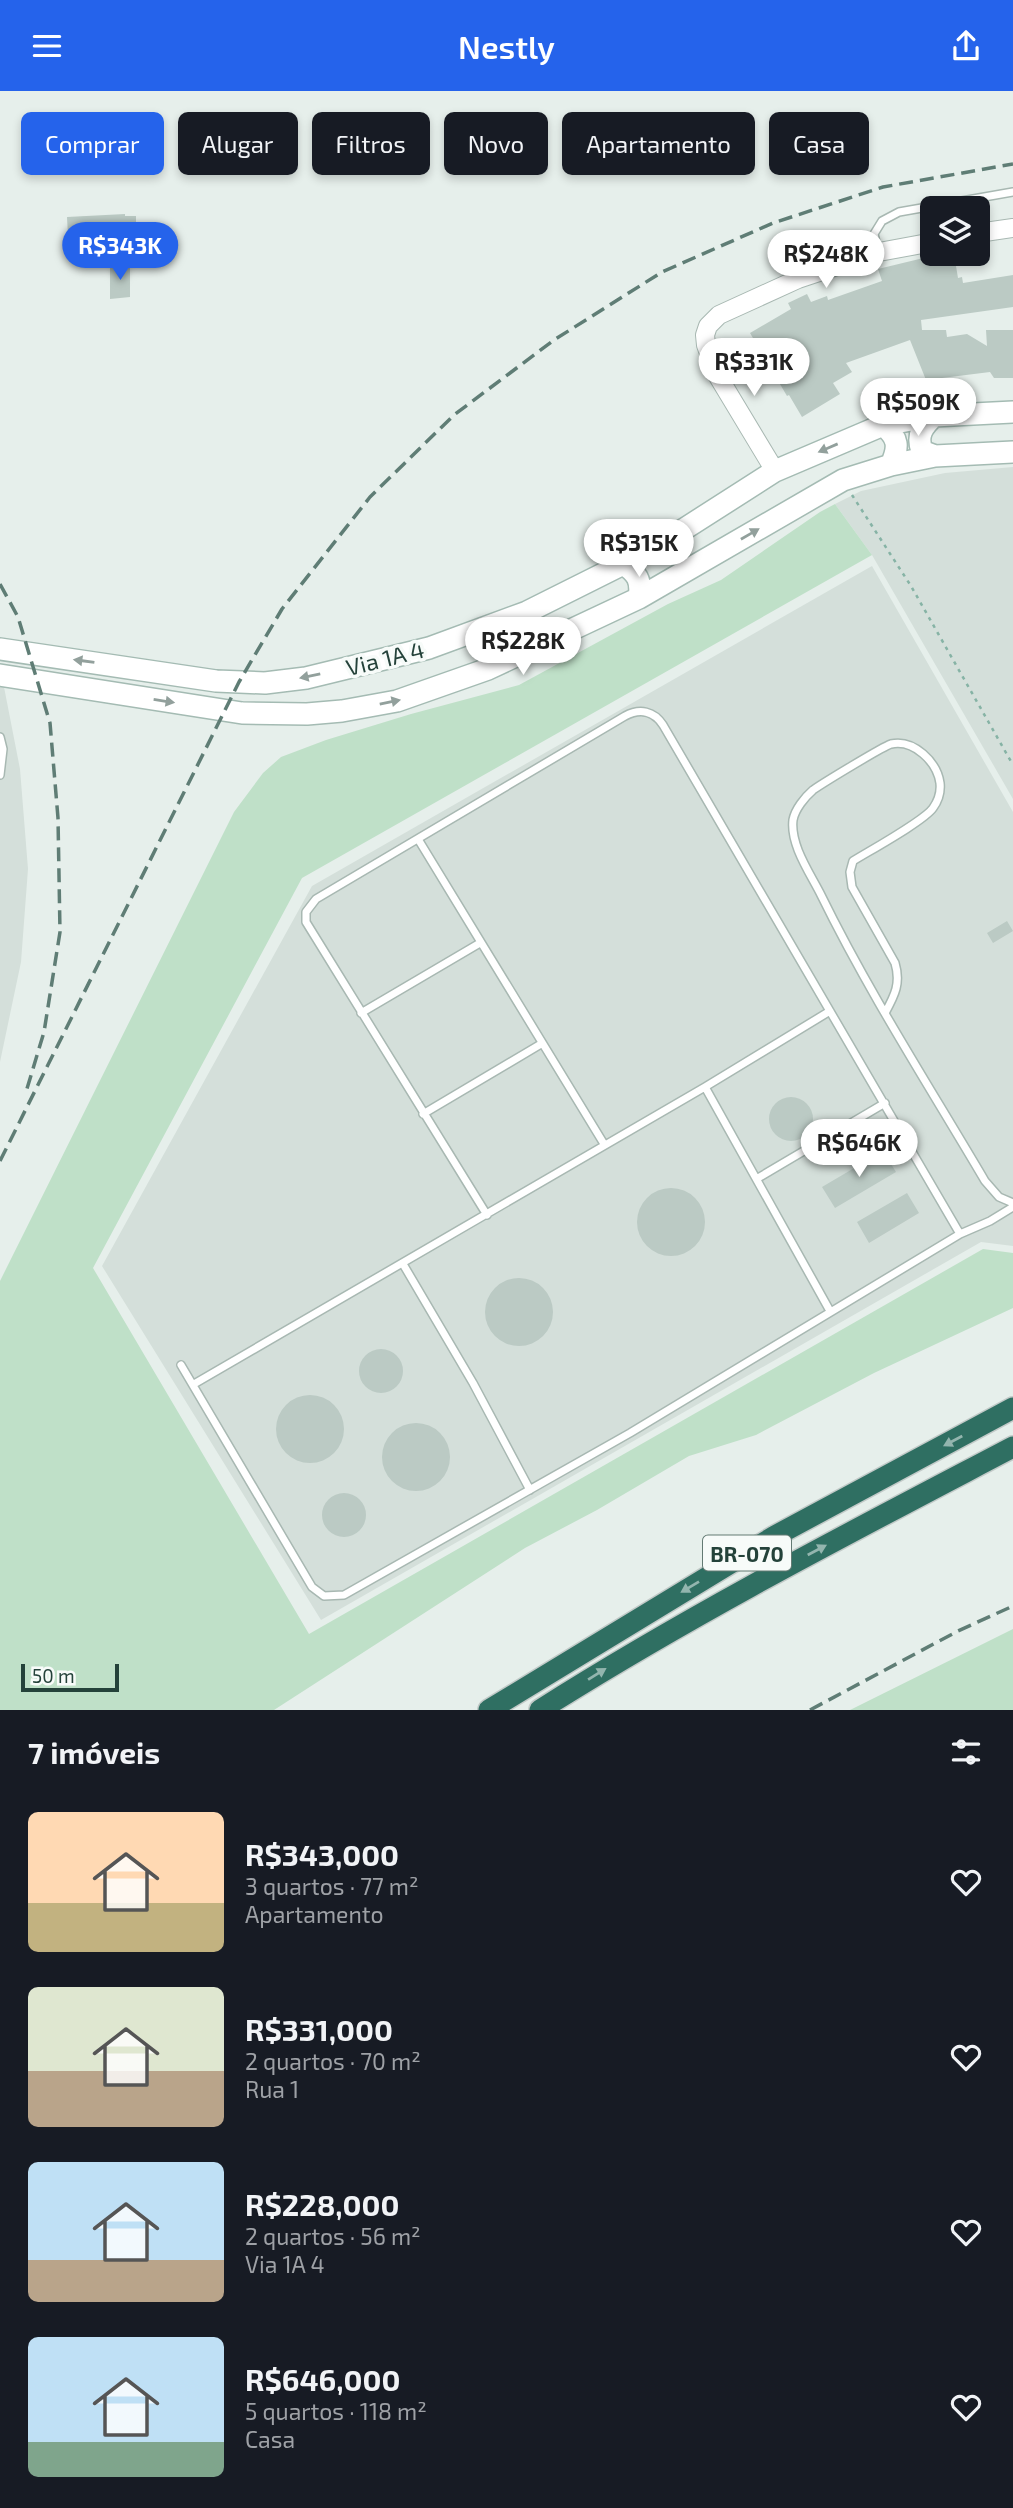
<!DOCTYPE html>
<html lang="pt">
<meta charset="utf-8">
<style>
:root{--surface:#171b24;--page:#242831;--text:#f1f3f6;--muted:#9ea1a6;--accent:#2563eb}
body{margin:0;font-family:"Exo 2",sans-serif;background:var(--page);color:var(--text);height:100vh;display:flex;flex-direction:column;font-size:26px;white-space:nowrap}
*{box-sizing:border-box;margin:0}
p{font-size:23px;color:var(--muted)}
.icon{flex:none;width:38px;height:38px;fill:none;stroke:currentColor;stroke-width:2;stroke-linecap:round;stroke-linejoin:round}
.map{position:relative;height:1619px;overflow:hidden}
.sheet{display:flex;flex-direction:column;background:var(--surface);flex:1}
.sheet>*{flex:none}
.hud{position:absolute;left:21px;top:21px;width:971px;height:63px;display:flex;gap:14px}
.fabs{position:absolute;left:920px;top:105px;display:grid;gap:14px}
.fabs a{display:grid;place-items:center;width:70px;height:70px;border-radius:10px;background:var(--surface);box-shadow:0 4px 10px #0003;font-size:35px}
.scale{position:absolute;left:21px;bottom:18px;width:98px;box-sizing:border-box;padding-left:7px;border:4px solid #24423a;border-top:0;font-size:19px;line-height:24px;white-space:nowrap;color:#24423a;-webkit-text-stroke:5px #f7fbf9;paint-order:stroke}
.price{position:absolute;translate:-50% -60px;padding:0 16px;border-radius:24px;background:#fff;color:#222;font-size:23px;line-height:46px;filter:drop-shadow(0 2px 4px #0008)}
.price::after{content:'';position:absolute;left:50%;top:42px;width:21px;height:16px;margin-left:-10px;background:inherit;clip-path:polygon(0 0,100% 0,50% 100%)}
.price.current{background:var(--accent);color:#fff}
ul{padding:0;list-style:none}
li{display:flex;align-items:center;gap:21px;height:175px;padding:0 28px}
li span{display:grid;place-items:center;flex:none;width:196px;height:140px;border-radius:10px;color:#555}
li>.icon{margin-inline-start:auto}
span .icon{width:84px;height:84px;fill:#fffc;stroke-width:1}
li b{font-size:30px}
h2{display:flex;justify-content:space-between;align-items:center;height:84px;padding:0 28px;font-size:30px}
.pill{padding:0 24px;border-radius:10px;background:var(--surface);box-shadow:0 4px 10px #0003;font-size:24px;line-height:63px}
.pill.current{background:var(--accent);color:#fff}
header{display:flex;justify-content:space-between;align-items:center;height:91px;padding:0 28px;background:var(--accent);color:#fff;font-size:32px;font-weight:600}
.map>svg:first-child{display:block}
</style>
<header><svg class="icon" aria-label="menu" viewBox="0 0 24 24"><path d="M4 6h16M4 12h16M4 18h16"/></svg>Nestly<svg class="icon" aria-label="share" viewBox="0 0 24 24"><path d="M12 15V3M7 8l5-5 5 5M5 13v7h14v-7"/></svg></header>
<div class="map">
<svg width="1013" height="1619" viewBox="0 0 1013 1619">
<rect width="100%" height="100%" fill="#e6efeb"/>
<path fill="#d4dfda" d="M1013 376V708L872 464 835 413 861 400 945 382Z
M872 475 1013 721V1155L981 1151 321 1529 102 1175 312 795Z
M0 596H4L20 678 28 778 21 871 0 971Z"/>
<path fill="#bfe0c8" d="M835 413 872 464 302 787 93 1177 309 1543 983 1158 1013 1162V1217L874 1282 756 1344 689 1365 597 1419 525 1457 274 1619H0V1190L234 721 263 682 281 666 326 649 411 623 519 594 668 513 721 489 820 421Z
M1013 1538V1619H850Z"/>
<path fill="#bbcac4" d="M125 123V125H136V144H125L124 140H103L102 143H97V147L81 149V145H68L67 126Z
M940 163H954L958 187 962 186 963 192 1013 184V216L921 229 922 239H946L947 246 967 243 987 255 986 239H1013V287H994L990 281 926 289 910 249 846 272 852 281 833 292 840 303 802 326 789 304 787 305 750 242 791 218 788 212 807 203 811 211 827 205 828 209 882 190 878 178Z
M130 175V206L110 208V176Z
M1007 830 1013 840 993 852 987 842Z
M769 1028a22 22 0 1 1 44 0a22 22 0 1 1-44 0Z
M883 1060 896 1081 835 1117 822 1096Z
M637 1131a34 34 0 1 1 68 0a34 34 0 1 1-68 0Z
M907 1102 919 1122 869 1152 857 1131Z
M485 1221a34 34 0 1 1 68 0a34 34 0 1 1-68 0Z
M359 1280a22 22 0 1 1 44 0a22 22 0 1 1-44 0Z
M276 1338a34 34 0 1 1 68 0a34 34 0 1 1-68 0Z
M382 1366a34 34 0 1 1 68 0a34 34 0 1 1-68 0Z
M322 1424a22 22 0 1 1 44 0a22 22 0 1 1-44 0Z"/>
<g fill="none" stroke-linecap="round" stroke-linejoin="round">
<defs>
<path id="service" d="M878 160 874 143 882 130 899 121 1013 101
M0 646 3 658 0 684
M418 748 604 1053
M361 922 480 852
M885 922C895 904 901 892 895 872L852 796 850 781 853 770C869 760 924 730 933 717 938 710 941 701 940 692 937 671 914 648 891 653 882 656 823 692 813 699 805 706 795 718 793 729 790 754 810 782 821 804 869 902 929 995 985 1090L999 1106 1013 1112
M705 996 830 1220
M423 1023 541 953
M758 1087 885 1012
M487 1124 306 831V821L316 808 625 625C640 617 654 620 663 634L960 1143
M403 1173 473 1292 530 1399
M181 1274 312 1496 324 1505 344 1504 630 1342 960 1143 990 1130 1013 1116
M194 1293 705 996 830 920"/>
<path id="tertiary" d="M978 142 1013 137
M775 380 716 282 706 254 705 244 708 235 719 224 798 188 879 161 933 151"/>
<path id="secondary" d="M934 325C923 335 916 344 922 360L935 365
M883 334C899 347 899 356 891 374
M622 472C637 482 642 489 639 507
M0 558 216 590 265 592 306 587 429 557 527 521 653 458 775 380 883 334 934 325 1013 321
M0 584 242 622 307 623 342 620 397 610 488 578 639 507 843 389 891 374 935 365 1013 361"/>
<path id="motorway" d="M489 1619 775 1445 1013 1317
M540 1619C693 1522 853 1440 1013 1356"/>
</defs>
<use href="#service" stroke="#a8b8b2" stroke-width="10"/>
<use href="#tertiary" stroke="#a8b8b2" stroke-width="20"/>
<use href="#secondary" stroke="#a4bbb3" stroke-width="24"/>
<use href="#motorway" stroke="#c2cac8" stroke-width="24"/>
<path stroke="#86b3a5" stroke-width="2.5" stroke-dasharray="3.5 5" stroke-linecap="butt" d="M852 404 911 495 1013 674"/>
<use href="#service" stroke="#fff" stroke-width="7"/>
<use href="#tertiary" stroke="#fff" stroke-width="18"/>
<use href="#secondary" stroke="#fff" stroke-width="21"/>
<use href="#motorway" stroke="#2f6f62" stroke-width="21"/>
<path stroke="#5f7d75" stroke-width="3.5" stroke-dasharray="14 7" stroke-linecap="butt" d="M0 493 18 526 50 632 58 727 60 841 44 941 26 1001
M0 1070 239 591 282 518 370 406 454 324 554 249 662 181 773 132 883 96 1013 73
M810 1619 958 1540 1013 1515"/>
</g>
<defs><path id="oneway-solid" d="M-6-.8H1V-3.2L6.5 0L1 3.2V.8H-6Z" transform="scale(1.75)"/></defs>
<g fill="#92a09c">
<use href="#oneway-solid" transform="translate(828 357) rotate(157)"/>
<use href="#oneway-solid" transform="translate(750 443) rotate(-30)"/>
<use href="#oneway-solid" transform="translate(84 570) rotate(-172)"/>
<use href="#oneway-solid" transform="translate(310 585) rotate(168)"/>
<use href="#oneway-solid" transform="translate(164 610) rotate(9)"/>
<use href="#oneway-solid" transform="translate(390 611) rotate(-12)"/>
</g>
<g fill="#93b5ae">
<use href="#oneway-solid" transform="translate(953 1350) rotate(152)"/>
<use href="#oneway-solid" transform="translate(817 1459) rotate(-28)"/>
<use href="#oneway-solid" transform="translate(690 1496) rotate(149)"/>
<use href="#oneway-solid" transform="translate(597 1583) rotate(-32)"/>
</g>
<g text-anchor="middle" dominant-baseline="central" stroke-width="7" stroke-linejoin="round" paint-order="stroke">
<rect fill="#f7fbf9" stroke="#637a73" stroke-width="2" x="703" y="1444.5" width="88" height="35" rx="5"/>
<g font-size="21" font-weight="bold" fill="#24423a">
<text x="747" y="1462">BR-070</text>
</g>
<g font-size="23" fill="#24423a" stroke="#f7fbf9">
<text transform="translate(385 567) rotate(-14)">Via 1A 4</text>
</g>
</g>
</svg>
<div class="fabs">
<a><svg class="icon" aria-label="layers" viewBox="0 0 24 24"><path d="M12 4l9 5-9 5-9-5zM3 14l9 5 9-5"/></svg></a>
</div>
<div class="scale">50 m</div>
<b class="price current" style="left:120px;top:191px">R$343K</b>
<b class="price" style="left:826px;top:199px">R$248K</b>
<b class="price" style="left:754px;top:307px">R$331K</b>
<b class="price" style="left:918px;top:347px">R$509K</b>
<b class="price" style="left:639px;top:488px">R$315K</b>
<b class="price" style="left:523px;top:586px">R$228K</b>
<b class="price" style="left:859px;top:1088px">R$646K</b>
<div class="hud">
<a class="pill current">Comprar</a>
<a class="pill">Alugar</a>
<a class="pill">Filtros</a>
<a class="pill">Novo</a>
<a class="pill">Apartamento</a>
<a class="pill">Casa</a>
</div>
</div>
<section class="sheet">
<h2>7 imóveis<svg class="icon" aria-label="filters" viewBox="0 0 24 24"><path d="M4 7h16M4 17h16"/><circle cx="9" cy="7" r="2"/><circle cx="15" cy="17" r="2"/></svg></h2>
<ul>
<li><span style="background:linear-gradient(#ffd9b3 65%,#c2b280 0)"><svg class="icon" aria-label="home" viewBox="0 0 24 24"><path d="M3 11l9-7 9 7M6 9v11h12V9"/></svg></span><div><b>R$343,000</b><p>3 quartos · 77 m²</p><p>Apartamento</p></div><svg class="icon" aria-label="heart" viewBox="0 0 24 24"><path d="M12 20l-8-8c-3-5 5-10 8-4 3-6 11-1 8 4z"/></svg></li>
<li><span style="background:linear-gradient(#dfe7d0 60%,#b9a48a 0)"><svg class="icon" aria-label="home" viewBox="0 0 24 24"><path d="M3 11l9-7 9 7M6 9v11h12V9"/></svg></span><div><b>R$331,000</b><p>2 quartos · 70 m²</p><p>Rua 1</p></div><svg class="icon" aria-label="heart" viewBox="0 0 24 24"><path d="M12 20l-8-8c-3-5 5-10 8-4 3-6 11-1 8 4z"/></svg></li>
<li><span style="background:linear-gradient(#bfe0f5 70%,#b9a48a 0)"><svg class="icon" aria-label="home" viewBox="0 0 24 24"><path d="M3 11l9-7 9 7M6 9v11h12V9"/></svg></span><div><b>R$228,000</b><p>2 quartos · 56 m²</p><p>Via 1A 4</p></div><svg class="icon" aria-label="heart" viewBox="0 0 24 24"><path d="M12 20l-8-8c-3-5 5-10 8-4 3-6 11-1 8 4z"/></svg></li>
<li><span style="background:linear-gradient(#bfe0f5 75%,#7fa58c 0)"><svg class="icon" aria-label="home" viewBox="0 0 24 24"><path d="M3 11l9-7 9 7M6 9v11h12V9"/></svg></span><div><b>R$646,000</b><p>5 quartos · 118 m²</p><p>Casa</p></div><svg class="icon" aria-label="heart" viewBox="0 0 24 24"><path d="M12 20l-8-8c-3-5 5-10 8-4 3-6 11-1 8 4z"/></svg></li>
</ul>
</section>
